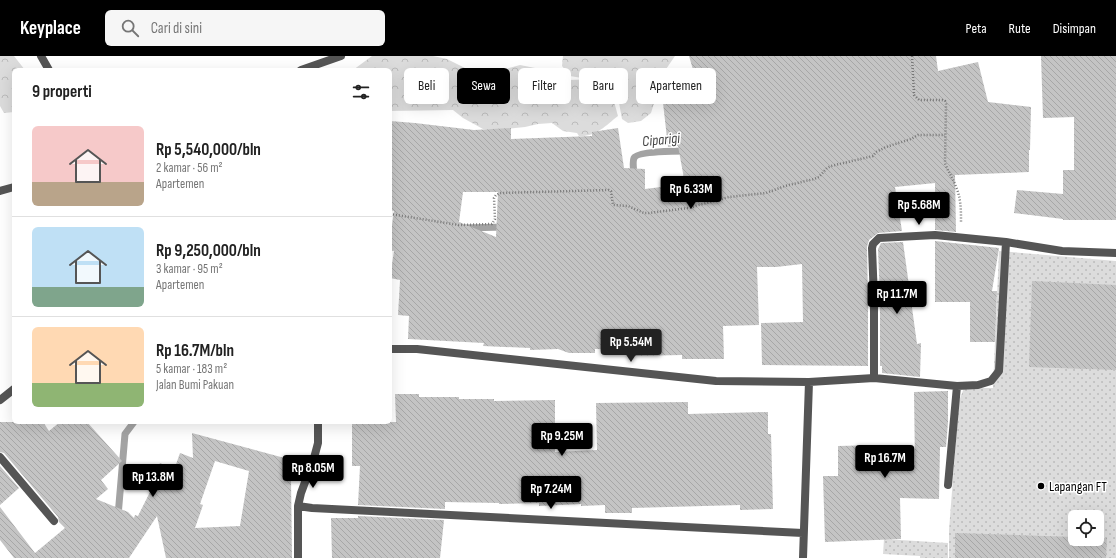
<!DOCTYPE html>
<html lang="id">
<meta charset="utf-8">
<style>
:root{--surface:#fff;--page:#f6f6f6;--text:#222;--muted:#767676;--line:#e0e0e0;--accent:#000}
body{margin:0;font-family:"Sofia Sans Condensed",sans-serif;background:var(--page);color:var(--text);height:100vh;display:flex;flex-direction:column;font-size:15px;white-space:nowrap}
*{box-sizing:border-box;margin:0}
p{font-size:13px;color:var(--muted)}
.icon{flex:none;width:22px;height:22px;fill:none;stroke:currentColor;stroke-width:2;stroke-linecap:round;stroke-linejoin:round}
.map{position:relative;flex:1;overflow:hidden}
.details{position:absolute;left:12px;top:12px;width:380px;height:356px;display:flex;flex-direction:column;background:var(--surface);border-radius:6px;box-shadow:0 4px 16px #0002}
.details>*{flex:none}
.guide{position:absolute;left:404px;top:12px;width:380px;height:36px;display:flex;gap:8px}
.fabs{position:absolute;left:1068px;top:454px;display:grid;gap:8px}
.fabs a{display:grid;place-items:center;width:36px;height:36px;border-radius:6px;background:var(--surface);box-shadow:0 4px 16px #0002;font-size:20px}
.price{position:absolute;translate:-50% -34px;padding:0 9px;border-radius:4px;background:var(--accent);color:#fff;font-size:13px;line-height:26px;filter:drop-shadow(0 1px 2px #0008)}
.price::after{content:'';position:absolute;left:50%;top:24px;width:12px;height:9px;margin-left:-6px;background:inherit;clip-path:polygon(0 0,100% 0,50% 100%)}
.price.on{background:#222;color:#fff}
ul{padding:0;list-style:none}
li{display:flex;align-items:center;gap:12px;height:100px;padding:0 20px}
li+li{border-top:1px solid var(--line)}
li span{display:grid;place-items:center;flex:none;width:112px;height:80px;border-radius:6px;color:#555}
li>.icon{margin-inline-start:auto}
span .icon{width:48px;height:48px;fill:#fffc;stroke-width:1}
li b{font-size:17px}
h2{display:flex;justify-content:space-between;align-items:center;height:48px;padding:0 20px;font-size:17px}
.tag{padding:0 14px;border-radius:6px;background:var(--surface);box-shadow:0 4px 16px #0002;font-size:14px;line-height:36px}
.tag.on{background:var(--accent);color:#fff}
header{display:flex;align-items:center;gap:24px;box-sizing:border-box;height:56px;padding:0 20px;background:var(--accent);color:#fff}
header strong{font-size:19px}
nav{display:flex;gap:22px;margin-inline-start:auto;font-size:14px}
.search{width:280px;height:36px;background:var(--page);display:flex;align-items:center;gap:10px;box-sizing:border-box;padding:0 14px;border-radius:6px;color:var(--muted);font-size:15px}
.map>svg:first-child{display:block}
</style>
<header>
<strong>Keyplace</strong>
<div class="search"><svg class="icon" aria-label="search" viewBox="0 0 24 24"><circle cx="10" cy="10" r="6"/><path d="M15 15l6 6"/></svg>Cari di sini</div>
<nav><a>Peta</a><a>Rute</a><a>Disimpan</a></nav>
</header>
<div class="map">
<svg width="1116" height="502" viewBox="0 0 1116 502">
<defs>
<pattern id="grass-dots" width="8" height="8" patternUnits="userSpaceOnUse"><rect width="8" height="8" fill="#dcdcdc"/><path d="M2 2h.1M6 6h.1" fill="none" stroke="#bbb" stroke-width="1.8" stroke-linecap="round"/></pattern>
<pattern id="forest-crowns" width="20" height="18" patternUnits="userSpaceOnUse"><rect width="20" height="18" fill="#dcdcdc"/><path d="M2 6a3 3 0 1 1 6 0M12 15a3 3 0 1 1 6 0" fill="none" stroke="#bbb"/></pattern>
<pattern id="building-back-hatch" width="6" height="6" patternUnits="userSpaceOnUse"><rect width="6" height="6" fill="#c4c4c4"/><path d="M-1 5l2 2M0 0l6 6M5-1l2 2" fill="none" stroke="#a7a7a7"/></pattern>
</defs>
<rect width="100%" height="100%" fill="#fff"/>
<path fill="url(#grass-dots)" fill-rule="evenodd" d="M999 195 1116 205V502H949V474L959 345 964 332H993ZM1075 461H1097V483H1075Z
M884 483 948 487V502H920V500L883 498Z"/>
<path fill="url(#forest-crowns)" d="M0 0H14L25 14H14V56L4 57 0 50Z
M372 0H433L447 3 469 14 482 16H495L520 9 545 14H557L568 24C576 24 585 23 593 24 611 27 614 46 618 60 605 70 596 81 579 80L577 77 563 75 552 67 538 68 525 71 497 74 483 73 463 62 453 54 390 55V14H353Z
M563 0H675L662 19 655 31V44L651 57 641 65 628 67 622 63 617 36 608 24 595 20 582 22 570 20 562 10Z"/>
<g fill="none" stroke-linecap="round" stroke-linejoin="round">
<path stroke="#a3a3a3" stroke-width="7" d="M634 120C634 115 632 106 634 102 637 95 678 95 687 95
M463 172 505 171
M118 460 125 378 134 366"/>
</g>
<path fill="url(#building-back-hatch)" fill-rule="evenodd" d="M689 0H936L938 15 978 6 988 46 1031 51 1030 94H1029V116L955 119 956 176 935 174V127L895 131 902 175 878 177 869 184 867 191 868 243V310L762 309 761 267 803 266 802 208 776 211H757L759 269 723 270 724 303H682V299L633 300V294L595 293V297H569L558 293 530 294V292L483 290 484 287 408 283 409 260 398 259 400 224 390 222 394 195 390 194V183L394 155 390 154V65L415 67 474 74 511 72V83L592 80V76L618 72 624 112 645 113V133L685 128 678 90 668 91 662 38 699 34ZM463 136H498L496 181 459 166Z
M1041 0H1116V164H1063V163L1014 157 1017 134 1063 138V114H1074V61L1043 62Z
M935 185 999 192 992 235H997L995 286H970V246H935Z
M903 186 917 288 921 287 920 321 882 317V310H880V243L878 193 881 187Z
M1032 225 1116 229V314L1029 311Z
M948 335V366L946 391H940L939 443 900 442 901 483 825 486 823 420H838V390L878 389V409H915L914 336Z
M395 338H419V341H459V343H494V345L555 344V396L597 394 596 347 688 346V358L768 356V378H771L773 453 740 454V449L632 452V457H605V449L581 450V448L539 450V447L499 448V447L445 446V453L358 449 360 410H352V366H396Z
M0 366H43L49 375 60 366H87L122 405 101 424 108 433 96 443 128 456 134 462 135 459 138 460 153 430 150 428 160 407 174 414 180 397 193 402 192 377 303 407 299 424 291 422 292 502H166L157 460 129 502H14L0 484V451L35 497 65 472 59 466 58 461 4 397 0 396ZM215 405 249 415 240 470 195 472 203 449 200 448Z
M0 410 19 432 0 449Z
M358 460 444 464 440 502H332L331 462H358Z
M955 477 1075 481V483L1107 482 1106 502H955Z"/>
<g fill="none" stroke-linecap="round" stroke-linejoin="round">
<path stroke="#777" stroke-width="2.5" stroke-dasharray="1 2" stroke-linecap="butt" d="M912 0 914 39 919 44H942L945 45 946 48 945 107C948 116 953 122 956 131 961 142 961 154 961 166
M390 158 459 169 492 168 495 163 494 142 496 139 500 137 609 134 611 135 613 149 628 150 644 157H649L688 152 729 141 766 137 785 130 814 123 819 121 827 112 831 110 873 100 876 96 886 91 911 83 918 79H945"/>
<path stroke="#555" stroke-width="8" d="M301 14 341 0"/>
<path stroke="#555" stroke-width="8" d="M41 0 49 14
M0 135 14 131
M390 293H417L716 325 809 326 874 322 957 330 978 329 991 325 999 315 1006 186
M874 322V243L872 192 873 188 879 182 935 179 1006 186 1062 195 1116 197
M0 344 14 333
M0 401 54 465
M948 429 957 330
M298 450 312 452 803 477
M298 502V450L301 437 314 402 318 387V366
M803 502 809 326"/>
</g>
<circle fill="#000" stroke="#fff" stroke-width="1.5" cx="1041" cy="430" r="4"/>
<g text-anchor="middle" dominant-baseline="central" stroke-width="3" stroke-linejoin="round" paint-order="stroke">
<g font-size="14" fill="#000" stroke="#fff" text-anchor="start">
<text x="1049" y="430">Lapangan FT</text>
</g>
<g font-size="15" font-style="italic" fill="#444" stroke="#fff">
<text transform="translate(661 84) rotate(-5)">Ciparigi</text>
</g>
</g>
</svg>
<div class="fabs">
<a><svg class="icon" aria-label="locate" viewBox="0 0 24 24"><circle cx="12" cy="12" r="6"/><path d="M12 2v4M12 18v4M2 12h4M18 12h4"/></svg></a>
</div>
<b class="price" style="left:691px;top:154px">Rp 6.33M</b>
<b class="price" style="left:919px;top:170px">Rp 5.68M</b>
<b class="price" style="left:897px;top:259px">Rp 11.7M</b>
<b class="price on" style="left:631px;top:307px">Rp 5.54M</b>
<b class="price" style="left:562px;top:401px">Rp 9.25M</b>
<b class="price" style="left:885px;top:423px">Rp 16.7M</b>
<b class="price" style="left:313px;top:433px">Rp 8.05M</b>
<b class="price" style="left:153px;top:442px">Rp 13.8M</b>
<b class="price" style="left:551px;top:454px">Rp 7.24M</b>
<div class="guide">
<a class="tag">Beli</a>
<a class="tag on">Sewa</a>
<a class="tag">Filter</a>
<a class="tag">Baru</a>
<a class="tag">Apartemen</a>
</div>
<section class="details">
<h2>9 properti<svg class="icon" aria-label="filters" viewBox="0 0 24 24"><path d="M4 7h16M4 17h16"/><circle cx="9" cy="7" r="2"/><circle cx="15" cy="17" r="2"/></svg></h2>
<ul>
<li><span style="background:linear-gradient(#f6c9c9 70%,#b9a48a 0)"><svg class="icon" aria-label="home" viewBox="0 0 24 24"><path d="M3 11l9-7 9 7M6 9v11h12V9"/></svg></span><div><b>Rp 5,540,000/bln</b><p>2 kamar · 56 m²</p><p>Apartemen</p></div></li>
<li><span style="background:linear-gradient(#bfe0f5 75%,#7fa58c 0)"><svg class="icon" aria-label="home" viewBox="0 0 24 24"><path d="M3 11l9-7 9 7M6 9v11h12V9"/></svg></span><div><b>Rp 9,250,000/bln</b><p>3 kamar · 95 m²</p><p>Apartemen</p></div></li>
<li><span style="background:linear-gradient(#ffd9b3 70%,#8fb573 0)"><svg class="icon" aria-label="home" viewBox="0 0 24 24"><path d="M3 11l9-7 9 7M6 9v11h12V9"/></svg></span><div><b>Rp 16.7M/bln</b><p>5 kamar · 183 m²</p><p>Jalan Bumi Pakuan</p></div></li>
</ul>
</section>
</div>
